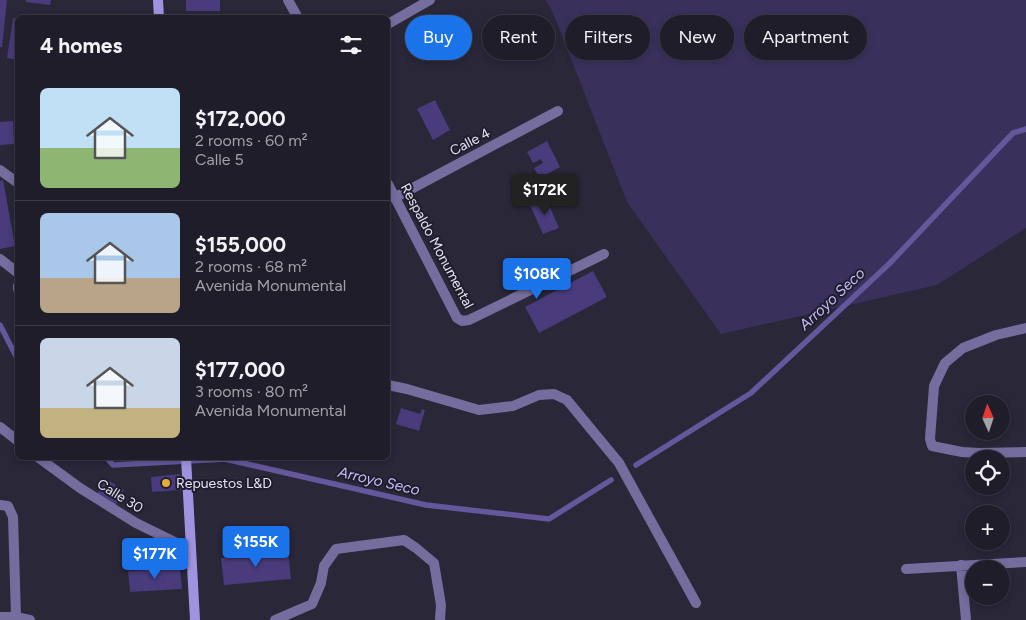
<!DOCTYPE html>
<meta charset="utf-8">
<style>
:root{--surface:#1f1d2a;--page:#2c2a36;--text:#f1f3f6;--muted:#a1a2a8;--line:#3c3b47;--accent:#1a73e8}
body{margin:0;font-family:Figtree,sans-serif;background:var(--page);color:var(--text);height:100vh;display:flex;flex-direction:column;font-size:19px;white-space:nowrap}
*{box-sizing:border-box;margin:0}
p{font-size:16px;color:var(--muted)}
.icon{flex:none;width:28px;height:28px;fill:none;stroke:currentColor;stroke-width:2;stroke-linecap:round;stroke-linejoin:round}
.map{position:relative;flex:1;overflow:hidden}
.details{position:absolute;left:15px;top:15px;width:375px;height:445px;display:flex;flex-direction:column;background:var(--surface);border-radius:8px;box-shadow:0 2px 8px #0003,0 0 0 1px var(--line)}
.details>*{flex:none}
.top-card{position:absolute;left:405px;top:15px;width:475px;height:45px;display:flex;gap:10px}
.needle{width:32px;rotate:357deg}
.tools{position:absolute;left:965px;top:395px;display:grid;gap:10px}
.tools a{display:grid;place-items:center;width:45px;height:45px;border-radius:50%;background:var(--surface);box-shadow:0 2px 8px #0003,0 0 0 1px var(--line);font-size:25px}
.price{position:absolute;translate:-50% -42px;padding:0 11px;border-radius:5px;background:var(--accent);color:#fff;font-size:16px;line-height:32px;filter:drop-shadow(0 1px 2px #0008)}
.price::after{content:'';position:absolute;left:50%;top:30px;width:15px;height:11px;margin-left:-8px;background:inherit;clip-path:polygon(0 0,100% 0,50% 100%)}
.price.active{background:#222;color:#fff}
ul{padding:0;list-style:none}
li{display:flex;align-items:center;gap:15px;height:125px;padding:0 25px}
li+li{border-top:1px solid var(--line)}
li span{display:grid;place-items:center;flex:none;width:140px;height:100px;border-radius:8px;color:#555}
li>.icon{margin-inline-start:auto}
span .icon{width:60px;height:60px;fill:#fffc;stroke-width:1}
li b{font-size:21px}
h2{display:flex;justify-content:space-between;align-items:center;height:60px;padding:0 25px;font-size:21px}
.tag{padding:0 18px;border-radius:22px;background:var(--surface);box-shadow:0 2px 8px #0003,0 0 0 1px var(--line);font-size:18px;line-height:45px}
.tag.active{background:var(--accent);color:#fff}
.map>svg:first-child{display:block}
</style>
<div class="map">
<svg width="1026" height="620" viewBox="0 0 1026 620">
<rect width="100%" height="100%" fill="#292738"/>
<path fill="#39315c" d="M546 0H1026V228L937 285 721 334 627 202 553 13Z"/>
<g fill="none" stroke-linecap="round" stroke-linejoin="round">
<path stroke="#64579b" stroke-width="5.5" d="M0 325 18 360
M107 458 113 465 225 459 426 505 549 519 611 480
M636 465 751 393 890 263 1013 133 1026 129"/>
</g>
<path fill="#493b7c" d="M0 0H7L2 47H0Z
M26 0H51L50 5 26 2Z
M186 0H220V11H186Z
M13 18 18 19V60L7 58Z
M435 100 450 130 433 140 417 109Z
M13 121 14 144 0 145V122Z
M547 141 560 167 540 178 534 168 543 163 541 159 533 163 527 152Z
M3 180 15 246 0 249V181Z
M546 198 559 228 543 234 530 205Z
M593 271 607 297 539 333 525 307Z
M401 408 420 414 422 409 425 410 419 431 396 424Z
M180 474 181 490 152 492 151 477Z
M106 479 124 490 115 506 97 494Z
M288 551 291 579 224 585 221 558Z
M180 568 182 589 130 592 128 571Z"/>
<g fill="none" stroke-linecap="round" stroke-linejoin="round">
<path stroke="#756d9e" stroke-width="10" d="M0 170 18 183
M0 259 18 273
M18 286V289
M1026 328 996 335 963 348 945 363 934 386 930 439 932 446 962 452 979 453 1026 452
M388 385 407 389 479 410 513 406 539 395 554 394 567 400 619 463 696 603
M961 565 966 620
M906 569 1026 562
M275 620 312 604 321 583 324 566 336 549 404 540 416 548 434 563 441 605 440 620"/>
<path stroke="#756d9e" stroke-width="10" d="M288 0 298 18
M388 24 430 0
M388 184 457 318 462 321 469 320 604 254
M394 198 558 111
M0 427 18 441
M39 458 80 488 136 523 191 550
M0 505 8 506 13 517 16 617
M0 617H16L30 620"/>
<path stroke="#9f93e0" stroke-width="10" d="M158 0 159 18
M186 458 195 620"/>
</g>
<circle fill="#e6ac36" stroke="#201d2e" stroke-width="2" cx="166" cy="483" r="5"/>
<g text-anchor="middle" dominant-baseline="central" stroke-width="4" stroke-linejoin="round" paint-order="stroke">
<g font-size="14" fill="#e6e4f0" stroke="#201d2e">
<text transform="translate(470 142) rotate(-28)">Calle 4</text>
<text transform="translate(437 246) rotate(62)">Respaldo Monumental</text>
<text transform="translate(120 496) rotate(32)">Calle 30</text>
</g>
<g font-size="14" fill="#e6e4f0" stroke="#201d2e" text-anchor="start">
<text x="176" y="483">Repuestos L&amp;D</text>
</g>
<g font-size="15" font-style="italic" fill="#c7bff9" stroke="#201d2e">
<text transform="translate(832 299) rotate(-43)">Arroyo Seco</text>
<text transform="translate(379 481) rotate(13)">Arroyo Seco</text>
</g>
</g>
</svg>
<div class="tools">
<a><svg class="needle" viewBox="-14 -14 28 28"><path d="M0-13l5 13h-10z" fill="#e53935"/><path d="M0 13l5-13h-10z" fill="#a1a2a8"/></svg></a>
<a><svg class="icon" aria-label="locate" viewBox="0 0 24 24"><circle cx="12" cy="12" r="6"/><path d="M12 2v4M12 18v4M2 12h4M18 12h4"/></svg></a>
<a>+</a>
<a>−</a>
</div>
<b class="price active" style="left:545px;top:216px">$172K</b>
<b class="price" style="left:537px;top:300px">$108K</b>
<b class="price" style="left:256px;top:568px">$155K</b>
<b class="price" style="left:155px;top:580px">$177K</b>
<div class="top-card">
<a class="tag active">Buy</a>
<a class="tag">Rent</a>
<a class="tag">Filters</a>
<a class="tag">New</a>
<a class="tag">Apartment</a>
</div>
<section class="details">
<h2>4 homes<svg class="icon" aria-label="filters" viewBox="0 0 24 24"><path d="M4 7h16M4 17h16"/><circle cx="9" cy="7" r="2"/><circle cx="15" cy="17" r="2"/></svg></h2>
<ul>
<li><span style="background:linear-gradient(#bfe0f5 60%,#8fb573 0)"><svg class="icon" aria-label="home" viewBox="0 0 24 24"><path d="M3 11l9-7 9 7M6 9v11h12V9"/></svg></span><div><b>$172,000</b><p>2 rooms · 60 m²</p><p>Calle 5</p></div></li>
<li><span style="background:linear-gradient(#a9c7e8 65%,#b9a48a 0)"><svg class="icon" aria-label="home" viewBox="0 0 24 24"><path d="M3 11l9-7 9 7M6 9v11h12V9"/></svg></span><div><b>$155,000</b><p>2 rooms · 68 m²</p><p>Avenida Monumental</p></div></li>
<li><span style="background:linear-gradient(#c9d6e8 70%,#c2b280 0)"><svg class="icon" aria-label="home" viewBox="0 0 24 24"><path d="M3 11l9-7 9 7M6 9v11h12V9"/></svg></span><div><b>$177,000</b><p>3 rooms · 80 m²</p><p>Avenida Monumental</p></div></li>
</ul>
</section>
</div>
